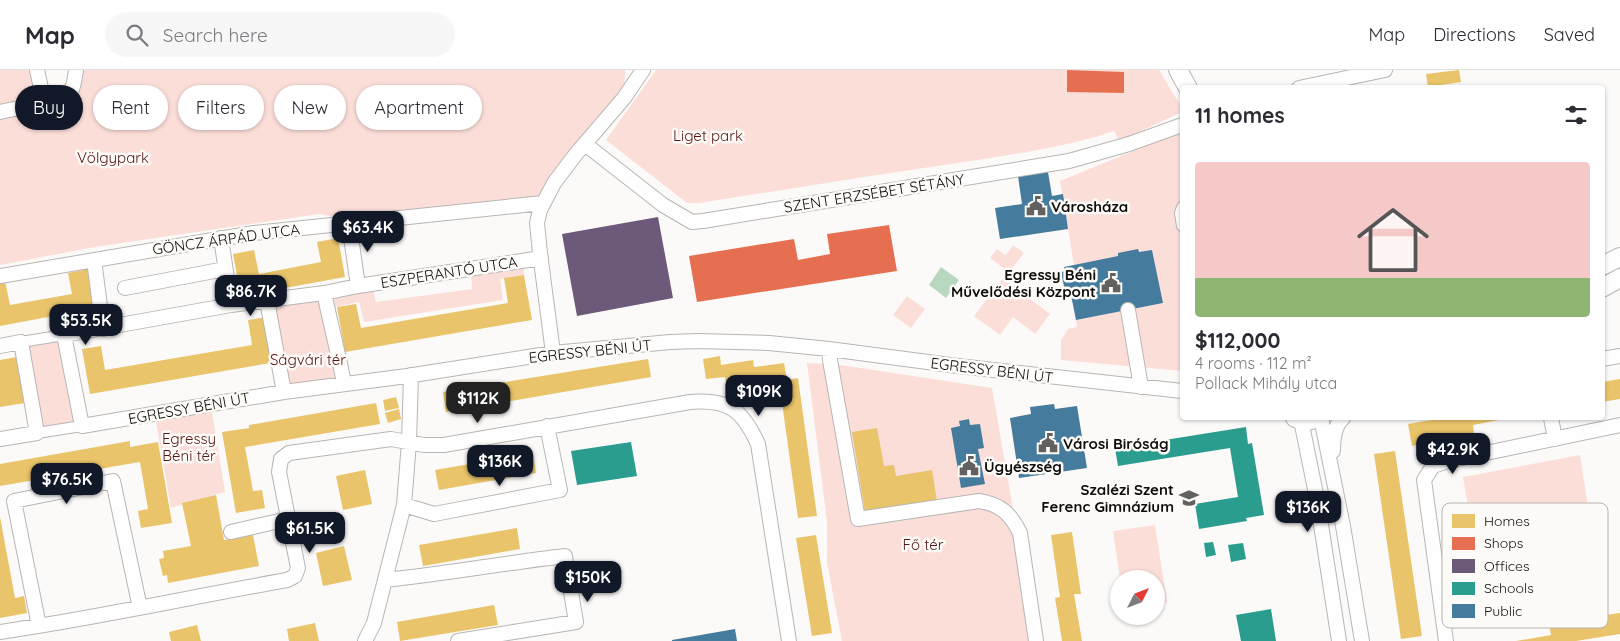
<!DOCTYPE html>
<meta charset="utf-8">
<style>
:root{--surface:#fff;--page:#f7f7f7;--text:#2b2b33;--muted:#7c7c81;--line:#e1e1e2;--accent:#111827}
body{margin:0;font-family:Quicksand,sans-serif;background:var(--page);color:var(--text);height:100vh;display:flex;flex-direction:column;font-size:19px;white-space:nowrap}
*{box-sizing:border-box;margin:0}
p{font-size:16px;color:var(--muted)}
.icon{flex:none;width:28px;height:28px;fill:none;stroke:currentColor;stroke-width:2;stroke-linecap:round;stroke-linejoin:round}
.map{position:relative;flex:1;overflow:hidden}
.drawer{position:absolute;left:1180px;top:15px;width:425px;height:335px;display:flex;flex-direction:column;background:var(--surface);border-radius:5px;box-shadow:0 1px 4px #0004}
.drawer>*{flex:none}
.hud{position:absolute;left:15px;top:15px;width:475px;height:45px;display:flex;gap:10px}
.needle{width:32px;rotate:48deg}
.tools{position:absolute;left:1110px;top:500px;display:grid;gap:10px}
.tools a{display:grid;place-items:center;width:55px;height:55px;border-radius:50%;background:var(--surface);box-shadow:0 1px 4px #0004;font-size:25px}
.price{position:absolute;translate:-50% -42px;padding:0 11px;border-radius:10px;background:var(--accent);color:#fff;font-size:16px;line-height:32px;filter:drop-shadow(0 1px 2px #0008)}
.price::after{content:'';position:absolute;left:50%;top:30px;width:15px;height:11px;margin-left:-8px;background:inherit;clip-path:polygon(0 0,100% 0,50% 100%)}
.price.current{background:#222;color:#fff}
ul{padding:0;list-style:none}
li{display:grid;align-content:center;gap:10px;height:265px;padding:0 15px}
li+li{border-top:1px solid var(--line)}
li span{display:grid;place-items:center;height:155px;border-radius:5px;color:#555}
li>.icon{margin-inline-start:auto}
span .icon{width:90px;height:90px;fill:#fffc;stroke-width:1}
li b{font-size:21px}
h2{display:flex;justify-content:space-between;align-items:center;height:60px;padding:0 15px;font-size:21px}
.chip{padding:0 18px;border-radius:22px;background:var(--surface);box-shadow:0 1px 4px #0004;font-size:18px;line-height:45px}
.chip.current{background:var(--accent);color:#fff}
header{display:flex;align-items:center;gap:30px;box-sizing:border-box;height:70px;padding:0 25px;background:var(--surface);border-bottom:1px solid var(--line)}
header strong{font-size:24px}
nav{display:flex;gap:28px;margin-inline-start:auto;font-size:18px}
.search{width:350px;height:45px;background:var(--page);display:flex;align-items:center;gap:12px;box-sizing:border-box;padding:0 18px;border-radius:28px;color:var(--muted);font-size:19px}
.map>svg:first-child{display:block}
</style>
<header>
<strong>Map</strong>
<div class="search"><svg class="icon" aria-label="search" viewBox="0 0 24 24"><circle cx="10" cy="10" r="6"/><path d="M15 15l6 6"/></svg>Search here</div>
<nav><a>Map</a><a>Directions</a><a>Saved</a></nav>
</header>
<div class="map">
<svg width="1620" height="571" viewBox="0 0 1620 571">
<rect width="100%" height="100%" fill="#fcfaf8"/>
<path fill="#fcded9" d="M0 0H37L44 32 75 4 76 0H625L624 28 543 133 351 150 319 144 95 177 0 195Z
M656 0H1159L1182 38V42L1119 71 1114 61C1061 79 1000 86 944 95 863 107 782 120 700 133H687L606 70Z
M1182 61V301L1061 290V270L1068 259 1077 257 1076 250 1163 233 1152 180 1074 195 1060 111Z
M1013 175 1024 183 1009 202 990 188 997 179 1006 185Z
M523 194 524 205 500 209 503 230 364 252 359 232 330 238 328 227 373 220 376 232 472 219 471 203Z
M1003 208 1050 244 1035 264 1013 247 1000 265 974 246Z
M324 223 344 313 284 322 267 231Z
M907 226 925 239 911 258 893 245Z
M64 265 82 356 37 363 21 272Z
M807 293 834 294 992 318 1036 571H842L827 493V451Z
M211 336 225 422 171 438 155 346Z
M1580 385 1602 528 1487 551 1463 407Z
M1155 455 1167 532 1156 534V509H1120L1113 461Z"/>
<path fill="#b8d7bf" d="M941 197 959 210 946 228 929 215Z"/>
<path fill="#e9c46a" d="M1459 0 1461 12 1428 17 1426 4Z
M338 168 345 207 241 226 233 184 254 180 259 204 321 192 317 172Z
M89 199 96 238 0 256V212L5 211 10 235 72 224 68 203Z
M524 205 532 250 345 282 337 237 356 234 361 258 508 233 504 208Z
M268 247 276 292 90 324 82 279 101 276 105 300 252 275 248 250Z
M720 286 721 295 753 290 754 297 784 293 787 310 798 308 817 446 798 448 779 311 758 314V309L726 313 725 307 706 309 703 289Z
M17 287 25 333 0 337V290Z
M648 289 651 307 446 342 443 322Z
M1620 309V329L1602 332V312Z
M396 327 399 338 385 341 383 330Z
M376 333 380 354 245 377 253 421 262 420 265 438 236 443 222 362 249 358V355Z
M399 339 401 349 388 353 385 343Z
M1443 348H1509L1473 355 1474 364 1412 376 1408 354Z
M877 358 884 396 894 395 896 406 932 400 937 431 865 442 852 362Z
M130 371V377L158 372 172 453 141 458 138 441 148 439 140 392 0 416V394Z
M1395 381 1422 566 1401 569 1374 384Z
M533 383 536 403 439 420 435 400Z
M365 400 372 434 343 440 336 406Z
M216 425 224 470 253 465 259 496 168 513 167 505 163 506 159 489 164 488 163 481 191 476 182 433Z
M0 447 15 528 24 526 27 543 0 548Z
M517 458 520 479 423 496 419 475Z
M1072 462 1081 524H1074L1082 571H1062L1055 528 1060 527 1051 465Z
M816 465 832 563 812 566 796 468Z
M344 476 352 510 323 516 316 483Z
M494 535 498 555 400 571 397 552Z
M1620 543V564L1576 571H1516L1551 565 1549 553Z
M315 553 319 571H289L287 559Z
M197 555 201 571H171L169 562Z"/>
<path fill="#e76f51" d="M1067 0 1124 2V23L1067 22Z
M889 155 897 201 697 232 689 186 794 169 798 190 830 184 827 164Z"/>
<path fill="#6d597a" d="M658 147 673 228 577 246 562 164Z"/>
<path fill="#2a9d8f" d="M1246 357 1248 374 1252 373 1264 445 1246 448 1247 451 1199 459 1195 434 1238 427 1230 378 1118 396 1115 378Z
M631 372 637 406 577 415 571 381Z
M1213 472 1216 485 1206 487 1204 473Z
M1243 473 1246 489 1231 492 1228 475Z
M1271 539 1276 571H1241L1236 545Z"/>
<path fill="#457b9d" d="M1048 102 1052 126 1063 124 1068 159 1000 169 995 138 1022 134 1018 106Z
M1138 179 1139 182 1152 180 1163 233 1076 250 1071 225 1066 226 1061 202 1065 201 1064 197 1118 186V183Z
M1054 334 1055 339 1077 336 1087 398 1019 408 1010 348 1031 344 1030 337Z
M969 349 970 355 980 354 984 378 978 379 985 414 961 418 951 358 960 356 959 351Z
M735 559 737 571H672V570Z"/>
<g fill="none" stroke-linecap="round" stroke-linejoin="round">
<defs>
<path id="pedestrian" d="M1182 137 1180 143 1182 156
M21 272 64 265
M37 363 82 356"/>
<path id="minor" d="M37 0 44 32
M1299 18 1385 0
M0 42 58 30C75 23 73 17 76 0
M585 74 663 135 692 152 703 151 1069 91 1129 74 1182 55
M349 153 358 216
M221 168 231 235
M541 188 358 216 324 223 231 235 64 265 82 356 284 322 407 306 553 283 670 272 698 271 769 273 829 279 958 296 1182 321
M94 190 103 259
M0 206 254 163 543 133
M125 218 225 199
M324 223 341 298 344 313
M267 231 284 322
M1128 240 1141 317
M0 276 21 272 37 363 0 369
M829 279 830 290 858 449 979 431C1000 434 1011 444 1020 463L1036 571
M553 283 540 183 537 153 540 140 554 113 576 84 624 28 643 0
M1602 289 1620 286
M1321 348 1343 456 1362 571
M1551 348 1555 369
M1301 350 1317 429 1339 571
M1333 381C1333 369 1334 356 1343 348
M404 435 434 444 560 420 547 356
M231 462 288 449
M385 510C445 504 504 493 565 486L576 552 458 571
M39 556 14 431 113 411 140 538
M0 562C96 548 191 527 287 510L295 506 298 498 279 402 281 389 289 383 391 369 424 375H444L690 332C728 329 742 339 758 374L789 571
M365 571 374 553 404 435 409 372 411 305
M1446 571 1424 410 1433 396 1448 391 1620 355"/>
<path id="tertiary" d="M1178 0 1188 18
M1602 196 1620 187
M1602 218 1620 208
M1295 348 1308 351 1318 348"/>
</defs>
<use href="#pedestrian" stroke="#b7b6b5" stroke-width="12"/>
<use href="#minor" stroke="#b7b6b5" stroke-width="16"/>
<use href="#tertiary" stroke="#b7b6b5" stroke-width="20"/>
<use href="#pedestrian" stroke="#fffefe" stroke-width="10"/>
<use href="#minor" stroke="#fffefe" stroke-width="14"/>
<use href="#tertiary" stroke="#fffefe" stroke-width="18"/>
</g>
<defs>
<symbol id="civic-bare" viewBox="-9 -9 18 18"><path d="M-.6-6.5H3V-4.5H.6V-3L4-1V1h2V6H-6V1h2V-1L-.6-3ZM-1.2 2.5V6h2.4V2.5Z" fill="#62615f" stroke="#fdfbf7" stroke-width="2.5" paint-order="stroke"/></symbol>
<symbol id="school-bare" viewBox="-9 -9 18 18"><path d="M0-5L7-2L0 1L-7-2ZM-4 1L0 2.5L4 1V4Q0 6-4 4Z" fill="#62615f" stroke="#fdfbf7" stroke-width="2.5" paint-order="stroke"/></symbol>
</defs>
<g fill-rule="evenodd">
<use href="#civic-bare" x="1022" y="122" width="28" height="28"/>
<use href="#civic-bare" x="1097" y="199" width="28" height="28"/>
<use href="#civic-bare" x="1034" y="359" width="28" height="28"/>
<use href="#civic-bare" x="955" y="382" width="28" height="28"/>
<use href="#school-bare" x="1175" y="414" width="28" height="28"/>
</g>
<g text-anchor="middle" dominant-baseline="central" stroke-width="5" stroke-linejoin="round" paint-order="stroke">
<g font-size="15" fill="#551411" stroke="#fdfbf7">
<text x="708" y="65">Liget park</text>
<text x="113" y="87">Völgypark</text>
<text x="308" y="289">Ságvári tér</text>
<text x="189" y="368">Egressy<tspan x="189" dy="17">Béni tér</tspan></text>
<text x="923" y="474">Fő tér</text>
</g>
<g font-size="15" fill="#0f0e0d" stroke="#fdfbf7">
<text transform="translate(874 123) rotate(-9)">SZENT ERZSÉBET SÉTÁNY</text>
<text transform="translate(226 169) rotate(-8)">GÖNCZ ÁRPÁD UTCA</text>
<text transform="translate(449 202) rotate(-9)">ESZPERANTÓ UTCA</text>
<text transform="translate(590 281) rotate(-6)">EGRESSY BÉNI ÚT</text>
<text transform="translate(992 300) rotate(7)">EGRESSY BÉNI ÚT</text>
<text transform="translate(189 338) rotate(-10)">EGRESSY BÉNI ÚT</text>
</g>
<g font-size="15" font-weight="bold" fill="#0f0e0d" stroke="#fdfbf7" text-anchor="start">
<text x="1051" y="136">Városháza</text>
<text x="1096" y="204" text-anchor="end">Egressy Béni<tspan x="1096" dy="17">Művelődési Központ</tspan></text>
<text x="1063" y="373">Városi Biróság</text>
<text x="984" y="396">Ügyészség</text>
<text x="1174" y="419" text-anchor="end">Szalézi Szent<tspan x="1174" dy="17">Ferenc Gimnázium</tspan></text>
</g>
</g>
<rect x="1442" y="433" width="166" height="125" rx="8" fill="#fdfbf7" stroke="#b6b4b1" stroke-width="1"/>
<rect x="1452" y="444" width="23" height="14" fill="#e9c46a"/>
<rect x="1452" y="467" width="23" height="13" fill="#e76f51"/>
<rect x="1452" y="489" width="23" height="14" fill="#6d597a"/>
<rect x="1452" y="512" width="23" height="13" fill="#2a9d8f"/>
<rect x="1452" y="534" width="23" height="14" fill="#457b9d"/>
<g font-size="14" fill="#0f0e0d">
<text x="1484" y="456">Homes</text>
<text x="1484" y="478">Shops</text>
<text x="1484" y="501">Offices</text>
<text x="1484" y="523">Schools</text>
<text x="1484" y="546">Public</text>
</g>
</svg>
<div class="tools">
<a><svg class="needle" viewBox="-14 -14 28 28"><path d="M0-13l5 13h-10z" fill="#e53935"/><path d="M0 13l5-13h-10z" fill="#7c7c81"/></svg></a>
</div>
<b class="price" style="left:368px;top:183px">$63.4K</b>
<b class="price" style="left:251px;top:247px">$86.7K</b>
<b class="price" style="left:86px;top:276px">$53.5K</b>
<b class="price" style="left:759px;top:347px">$109K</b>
<b class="price current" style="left:478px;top:354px">$112K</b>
<b class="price" style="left:1453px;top:405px">$42.9K</b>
<b class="price" style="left:500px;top:417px">$136K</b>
<b class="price" style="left:67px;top:435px">$76.5K</b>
<b class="price" style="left:1308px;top:463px">$136K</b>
<b class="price" style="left:310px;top:484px">$61.5K</b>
<b class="price" style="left:588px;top:533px">$150K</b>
<div class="hud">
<a class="chip current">Buy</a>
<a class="chip">Rent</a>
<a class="chip">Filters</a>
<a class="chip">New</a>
<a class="chip">Apartment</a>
</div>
<section class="drawer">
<h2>11 homes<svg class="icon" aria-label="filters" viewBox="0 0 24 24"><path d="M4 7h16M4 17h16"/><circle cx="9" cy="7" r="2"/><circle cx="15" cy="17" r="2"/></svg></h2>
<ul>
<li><span style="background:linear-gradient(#f6c9c9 75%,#8fb573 0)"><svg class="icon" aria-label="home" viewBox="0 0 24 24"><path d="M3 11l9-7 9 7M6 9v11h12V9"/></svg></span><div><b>$112,000</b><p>4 rooms · 112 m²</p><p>Pollack Mihály utca</p></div></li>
</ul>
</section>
</div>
